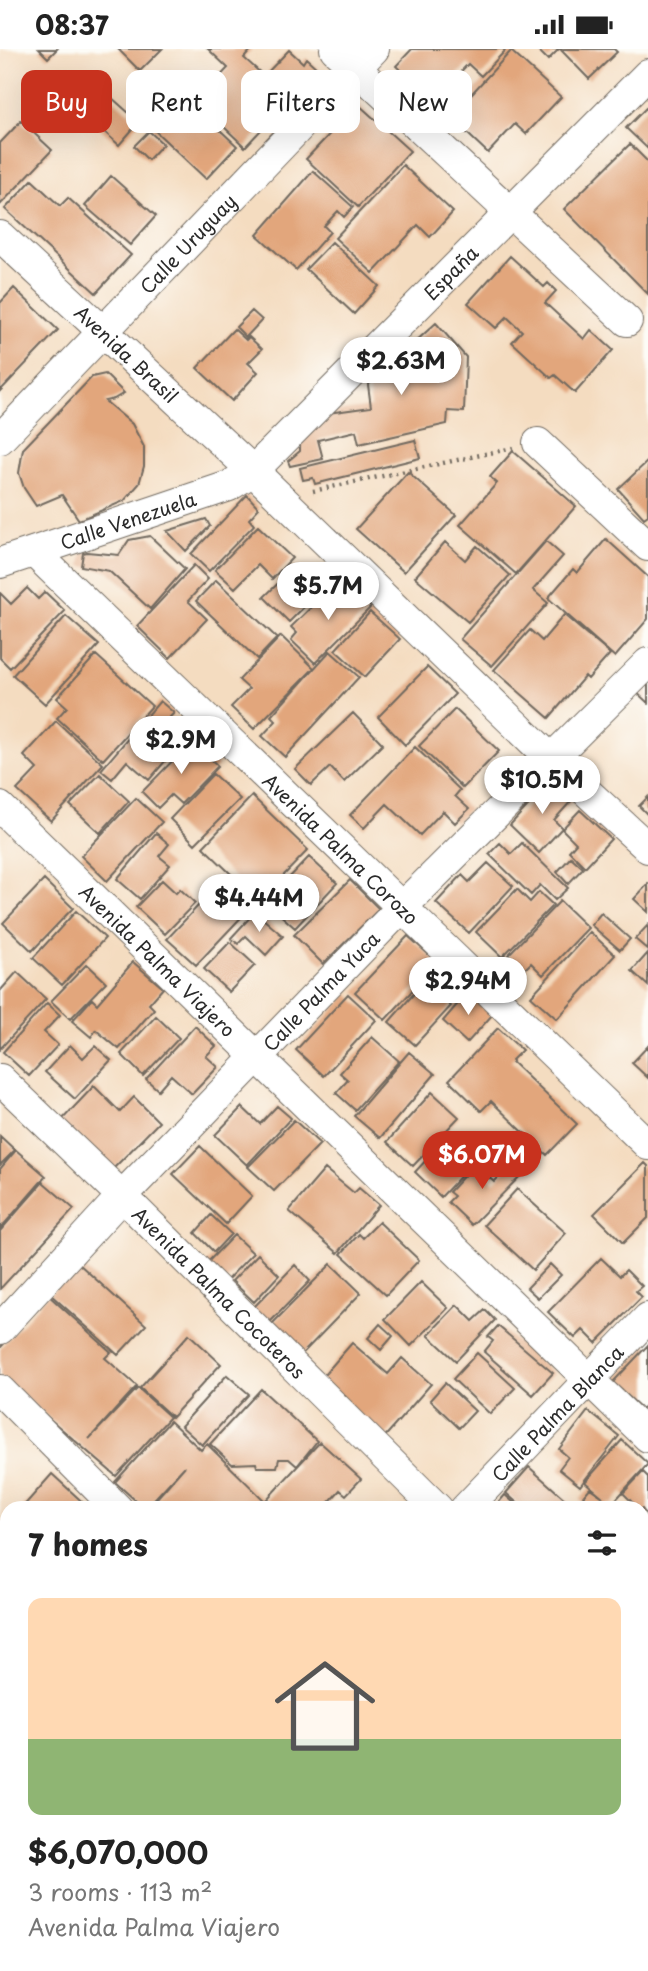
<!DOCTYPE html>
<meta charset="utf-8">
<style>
:root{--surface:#fff;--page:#f6f6f6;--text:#222;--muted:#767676;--accent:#c8321e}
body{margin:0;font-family:"Playpen Sans",sans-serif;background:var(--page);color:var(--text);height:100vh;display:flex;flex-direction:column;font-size:26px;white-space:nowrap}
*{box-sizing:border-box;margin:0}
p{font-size:23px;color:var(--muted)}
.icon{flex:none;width:38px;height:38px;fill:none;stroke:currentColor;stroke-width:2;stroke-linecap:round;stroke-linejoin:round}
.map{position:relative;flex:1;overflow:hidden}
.drawer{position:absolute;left:0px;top:1452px;width:649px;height:471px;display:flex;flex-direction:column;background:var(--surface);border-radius:21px 21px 0 0;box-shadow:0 7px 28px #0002}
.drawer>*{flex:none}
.hud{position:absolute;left:21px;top:21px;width:607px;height:63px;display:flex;gap:14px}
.price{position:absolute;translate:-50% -60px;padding:0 16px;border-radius:24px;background:#fff;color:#222;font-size:23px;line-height:46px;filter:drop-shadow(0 2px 4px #0008)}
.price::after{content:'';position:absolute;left:50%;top:42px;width:21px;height:16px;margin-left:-10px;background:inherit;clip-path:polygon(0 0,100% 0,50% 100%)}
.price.selected{background:var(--accent);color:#fff}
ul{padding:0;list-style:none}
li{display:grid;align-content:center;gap:14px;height:371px;padding:0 28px}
li span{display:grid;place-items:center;height:217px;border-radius:14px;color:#555}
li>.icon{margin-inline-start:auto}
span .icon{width:126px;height:126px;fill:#fffc;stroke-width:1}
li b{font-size:30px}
h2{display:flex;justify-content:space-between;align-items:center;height:84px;padding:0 28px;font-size:30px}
.chip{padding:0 24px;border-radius:14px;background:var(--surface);box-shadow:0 7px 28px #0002;font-size:24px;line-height:63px}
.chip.selected{background:var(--accent);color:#fff}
.status{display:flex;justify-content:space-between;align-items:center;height:49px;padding:0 35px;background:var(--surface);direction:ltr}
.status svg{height:19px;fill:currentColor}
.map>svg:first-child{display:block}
</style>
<div class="status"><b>08:37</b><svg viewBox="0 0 49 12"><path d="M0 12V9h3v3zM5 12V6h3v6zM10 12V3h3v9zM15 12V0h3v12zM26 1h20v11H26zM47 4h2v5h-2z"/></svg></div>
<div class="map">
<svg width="648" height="1922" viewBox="0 0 648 1922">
<rect width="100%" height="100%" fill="#fdfcf7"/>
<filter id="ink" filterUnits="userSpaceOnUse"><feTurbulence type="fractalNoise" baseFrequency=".0143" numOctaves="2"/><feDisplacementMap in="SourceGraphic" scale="14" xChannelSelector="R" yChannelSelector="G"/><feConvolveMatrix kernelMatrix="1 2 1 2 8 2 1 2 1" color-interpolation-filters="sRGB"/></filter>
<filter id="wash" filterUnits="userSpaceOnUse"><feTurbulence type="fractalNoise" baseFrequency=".00686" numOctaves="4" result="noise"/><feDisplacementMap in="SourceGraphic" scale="28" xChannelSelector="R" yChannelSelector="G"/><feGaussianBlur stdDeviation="1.57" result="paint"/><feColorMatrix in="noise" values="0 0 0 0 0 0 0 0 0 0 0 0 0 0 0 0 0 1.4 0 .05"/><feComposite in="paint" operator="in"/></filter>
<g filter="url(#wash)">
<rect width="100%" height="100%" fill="#f4dcc0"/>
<path fill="#a7cf7b" stroke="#697d53" stroke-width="2" d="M642 1624 648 1630V1687L642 1693Z"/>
<g id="blocks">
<path fill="#e2a67c" d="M39 0H57L48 9Z
M118 0H162L140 22Z
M208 0H252L244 9 264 27 289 1 303 14 306 9 318 20 245 98 197 52 228 19Z
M412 0H503L505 2 481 27 468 15 448 36 462 50 447 65 396 17Z
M537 0H559L548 11Z
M560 0H614L617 3 589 30Z
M511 2 561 48 526 85 515 75 488 104 450 68Z
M182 45 237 97 206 130 151 78Z
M111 48 139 73 119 96 91 71Z
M358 55 410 102 358 158 306 110Z
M646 59 648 61V100L626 79Z
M21 72 52 101 0 156V94Z
M149 82 163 95 148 111 134 97Z
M630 95 648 113V245L564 160Z
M403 116 453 163 430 188 418 176 373 224 335 189Z
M313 122 353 158 344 168 338 162 324 177 330 183 296 221 257 186Z
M111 127 156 167 130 196 85 157Z
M32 131 60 157 68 149 131 206 96 244 5 160Z
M332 193 379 237 354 265 306 220Z
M510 207 544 238 548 234 556 242 545 254 584 290 591 281 613 301 575 344 555 326 551 329 512 293 522 282 507 268 496 279 468 254Z
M14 239 58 281 0 342V254Z
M252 262 262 271 246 288 236 278Z
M436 274 466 308 464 363 448 362 447 375 359 395 356 382 318 391 323 410 290 417 288 412 300 402V394L328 364 371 358 368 336Z
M234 280 246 291 249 288 262 300 248 314 258 323 232 352 197 319Z
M105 325 124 344 114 350 105 352 132 375 144 398V417L139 435 124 452 79 471 62 446 36 457 24 439 19 424 23 400 92 328Z
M415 391 420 409 315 435 313 429 303 431 300 419Z
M513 402 576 457 516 525 460 476 497 434 490 428Z
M648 412V466L644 469 618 440Z
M408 423 456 466 404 523 356 480Z
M247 446 259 459 249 470 254 476 209 522 191 505Z
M206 470 210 477 186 502 167 482Z
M258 477 292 509 272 530 258 516 235 539 215 521Z
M150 487 185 520 150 560 109 522 81 517 83 504 87 503 119 506 129 491Z
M606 490 648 528V570L615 608 548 549 573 520 577 524Z
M546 492 563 507 533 541 548 554 492 617 460 590Z
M445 493 465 511 477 497 510 526 468 573 415 528Z
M194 516 208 530 188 552 207 570 170 609 137 577Z
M294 519 319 543 289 573 264 548Z
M216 531 277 589 257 610 196 552Z
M332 538 343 549 353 540 371 558 315 614 291 591 297 584 291 578Z
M27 539 38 550 45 543 65 562 10 619 0 609V544L11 555Z
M370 563 400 590 365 628 335 601Z
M564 566 610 605 588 630 585 627 549 669 494 621 530 581 542 592Z
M66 567 99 596 45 655 13 626Z
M281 587 314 619 254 680 231 658 249 640 239 631Z
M330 602 359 628 285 708 262 687 276 672 271 667Z
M96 606 152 657 103 711 57 669 67 658 57 649Z
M427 618 455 645 405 696 378 668Z
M648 626V654L634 641Z
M160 652 174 664 165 673 184 690 149 731 127 712 112 730 101 721Z
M455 660 499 702 463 739 419 697Z
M353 664 383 695 344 733 330 718 311 736 295 720Z
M56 672 103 715 51 772 17 741 37 720 24 707Z
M192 692 218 717 181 755 171 746 158 759 142 743Z
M415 698 460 741 455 747 469 760 455 774 443 762 420 786 387 755 364 779 350 766Z
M100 725 129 752 100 784 70 756Z
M213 725 240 750 195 795 170 770Z
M553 730 573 750 554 771 562 779 539 804 510 776Z
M252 747 308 801 259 852 203 798Z
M648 748V766L639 757Z
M136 749 162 773 107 832 81 807Z
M580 761 611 790 585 818 569 802 576 794 562 780Z
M156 784 169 795 159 807 170 816 140 850 117 830Z
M500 794 511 805 522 794 568 839 555 851 540 836 531 846 489 805Z
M309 808 337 834 295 879 266 853Z
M571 808 583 819 568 835 557 823Z
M488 814 513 837 469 884 436 854 462 826 469 833Z
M44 831 73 859 32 902 3 874Z
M162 831 176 844 180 840 195 854 165 885 136 858Z
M350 831 379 860 323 915 294 886Z
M648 835V863L634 850Z
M214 840 228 853 235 846 250 859 196 916 167 890Z
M517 840 530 853 539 843 553 856 502 908 476 883Z
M560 852 588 879 543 926 531 914 524 921 508 906Z
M76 862 105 889 62 936 33 909Z
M255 863 283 887 266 906 246 887 238 895 231 889Z
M601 864 630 890 620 901 591 876Z
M648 876V901L635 890Z
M590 883 615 906 557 970 531 947Z
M408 887 438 914 385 971 355 943Z
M230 893 255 916 229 943 204 920Z
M648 904V937L632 922Z
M133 913 163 939 149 955 154 960 119 1000 96 981 91 988 72 972 92 950 97 955Z
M87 915 106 933 70 970 51 952Z
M440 915 456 929 439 947 451 957 415 996 389 973Z
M17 923 46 950 0 1000V942Z
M468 943 493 965 467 994 443 972Z
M348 945 376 971 324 1027 296 1001Z
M47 954 60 966 44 983 58 996 29 1027 3 1003Z
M156 967 179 989 143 1027 121 1005Z
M195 977 216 997 206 1007 218 1018 192 1045 171 1026 158 1041 146 1030Z
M498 979 522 1001 511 1012 577 1075 547 1106 491 1052 481 1062 449 1031Z
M372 988 399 1012 355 1061 336 1044 348 1031 340 1024Z
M70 996 83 1009 95 997 111 1011 75 1050 45 1023Z
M648 997V1029L632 1014Z
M409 1003 435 1025 380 1089 354 1067Z
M94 1037 120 1063 134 1048 159 1073 109 1124 58 1075Z
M432 1043 459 1068 413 1117 387 1093Z
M277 1057 291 1069 247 1116 215 1086 242 1058 260 1075Z
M294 1071 320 1095 274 1142 248 1118Z
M0 1087 15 1101 0 1116Z
M444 1092 470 1117 441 1148 415 1123Z
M200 1097 252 1147 226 1175 173 1125Z
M16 1101 46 1127 0 1180V1120Z
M517 1109 528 1119 472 1176 448 1153 454 1147 449 1143 472 1118 476 1123 479 1119 494 1133Z
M645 1114 648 1117V1169L623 1194 594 1165Z
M325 1120 354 1144 359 1139 379 1156 338 1204 289 1162Z
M43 1133 74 1160 0 1240V1182Z
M517 1140 566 1184 533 1221 484 1176Z
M211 1166 231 1185 214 1203 195 1184Z
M379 1173 419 1211 386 1246 341 1205 359 1185 363 1189Z
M234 1186 253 1204 221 1237 202 1219Z
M258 1205 279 1226 254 1253 232 1232Z
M601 1209 620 1227 626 1221 642 1237 636 1242 642 1248 596 1294 583 1281 575 1289 548 1263Z
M78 1214 146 1276 118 1306 50 1245Z
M331 1215 361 1244 301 1306 270 1277Z
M550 1215 561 1226 538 1249 527 1239Z
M295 1216 310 1232 268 1275 252 1260Z
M421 1233 448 1259 411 1297 385 1270Z
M48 1246 111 1303 105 1309 137 1337 89 1390 138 1339 170 1368 116 1427 0 1327V1299Z
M457 1256 473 1272 485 1261 495 1271 456 1312 428 1286Z
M380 1275 393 1287 381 1301 368 1289Z
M498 1277 553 1324 533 1346 484 1303 493 1292 488 1288Z
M189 1285 221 1315 172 1368 140 1339Z
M352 1294 388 1325 402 1309 431 1335 382 1391 318 1333Z
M648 1296V1353L642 1360 613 1333Z
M477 1304 515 1339 490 1365 453 1330Z
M227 1326 249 1345 202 1396 181 1377Z
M445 1334 475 1362 459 1379 430 1351Z
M261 1340 317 1392 297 1417 289 1410H279L277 1418H257L256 1414 232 1415 210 1395Z
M588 1362 619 1387 580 1437 559 1420 568 1408 559 1400Z
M170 1372 201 1401 207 1395 273 1460H153L150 1457 185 1417 145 1460 115 1433Z
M622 1391 648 1415 611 1456 609 1454 604 1460H599L592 1454 588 1458 580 1451 590 1439 603 1448 585 1433Z
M320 1393 361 1430 346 1446 340 1441 323 1460H275L266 1451Z
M529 1418 576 1460H524L506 1444Z
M643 1423 648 1428V1468L642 1460H639L623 1444Z
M52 1425 90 1460H21Z
M505 1446 521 1460H493Z
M7 1475V1530L0 1523V1482Z
M648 1541V1595L642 1590V1542L645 1545Z
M0 1570 7 1576V1616L0 1609Z
M0 1674 7 1680V1723L0 1730Z
M648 1773V1828L642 1822V1779Z
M0 1794 7 1800V1879L0 1872Z
M642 1824 648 1829V1901L642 1907Z
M63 1916H128L134 1922H69Z
M135 1916H170L165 1922H142Z
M172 1916H262L267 1922H174L170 1918Z
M310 1916H332L326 1922H316Z
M334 1916H398L392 1922H328Z
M427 1916H435L441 1922H422Z
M456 1916H515L510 1922H463Z
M539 1916H560L566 1922H534Z
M619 1916H634L628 1922Z"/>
</g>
</g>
<g filter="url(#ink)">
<use href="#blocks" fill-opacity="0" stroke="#71695f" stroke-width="2"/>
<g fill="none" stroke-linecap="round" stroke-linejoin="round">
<defs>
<g id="minor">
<path d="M335 0 627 272"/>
<path id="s1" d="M0 187 253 422 551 710 648 799"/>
<path id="s2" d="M0 390 374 0"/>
<path d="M538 394 648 497"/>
<path id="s3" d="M34 503 648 1096"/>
<path id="s4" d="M0 514 229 437 253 422 648 25"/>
<path id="s5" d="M0 758 648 1388"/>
<path id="s6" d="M0 1030 122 1147 438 1460"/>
<path id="s7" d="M0 1280 122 1147 403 857 648 614"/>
<path d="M0 1341 118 1460"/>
<path id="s8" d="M465 1460 648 1269"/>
<path d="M642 1596 648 1601"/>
<path d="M0 1641 7 1648"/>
<path d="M642 1703 648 1698"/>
<path d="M286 1916 292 1922"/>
<path d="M591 1916 597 1922"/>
<path d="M19 1922 24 1916"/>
</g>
</defs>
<use href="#minor" stroke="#71695f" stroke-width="32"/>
<path stroke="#71695f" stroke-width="4.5" stroke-dasharray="2 5" stroke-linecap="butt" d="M313 442 513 399"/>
<use href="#minor" stroke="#fff" stroke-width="30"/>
</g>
</g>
<g text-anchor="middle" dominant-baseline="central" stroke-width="5" stroke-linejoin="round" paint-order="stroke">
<g font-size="19" fill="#2b2b2b" stroke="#fdfcf7">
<text stroke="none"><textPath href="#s2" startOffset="271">Calle Uruguay</textPath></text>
<text stroke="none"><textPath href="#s4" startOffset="550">España</textPath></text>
<text stroke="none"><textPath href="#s1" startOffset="173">Avenida Brasil</textPath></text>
<text stroke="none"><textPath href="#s4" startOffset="135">Calle Venezuela</textPath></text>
<text stroke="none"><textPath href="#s3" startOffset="427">Avenida Palma Corozo</textPath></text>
<text stroke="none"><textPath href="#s5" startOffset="220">Avenida Palma Viajero</textPath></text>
<text stroke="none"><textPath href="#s7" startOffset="466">Calle Palma Yuca</textPath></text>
<text stroke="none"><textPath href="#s6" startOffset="306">Avenida Palma Cocoteros</textPath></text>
<text stroke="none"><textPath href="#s8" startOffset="133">Calle Palma Blanca</textPath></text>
</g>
</g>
</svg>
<b class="price" style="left:401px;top:348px">$2.63M</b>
<b class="price" style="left:328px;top:573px">$5.7M</b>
<b class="price" style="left:181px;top:727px">$2.9M</b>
<b class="price" style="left:542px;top:767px">$10.5M</b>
<b class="price" style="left:259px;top:885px">$4.44M</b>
<b class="price" style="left:468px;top:968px">$2.94M</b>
<b class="price selected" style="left:482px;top:1142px">$6.07M</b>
<div class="hud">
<a class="chip selected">Buy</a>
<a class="chip">Rent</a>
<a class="chip">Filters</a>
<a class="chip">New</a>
</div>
<section class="drawer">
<h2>7 homes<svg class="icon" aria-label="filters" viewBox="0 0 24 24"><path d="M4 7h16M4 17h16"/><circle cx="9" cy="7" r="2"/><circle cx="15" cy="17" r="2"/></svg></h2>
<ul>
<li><span style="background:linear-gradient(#ffd9b3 65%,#8fb573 0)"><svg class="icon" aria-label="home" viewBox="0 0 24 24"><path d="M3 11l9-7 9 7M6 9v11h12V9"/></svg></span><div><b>$6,070,000</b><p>3 rooms · 113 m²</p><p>Avenida Palma Viajero</p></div></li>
</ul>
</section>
</div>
